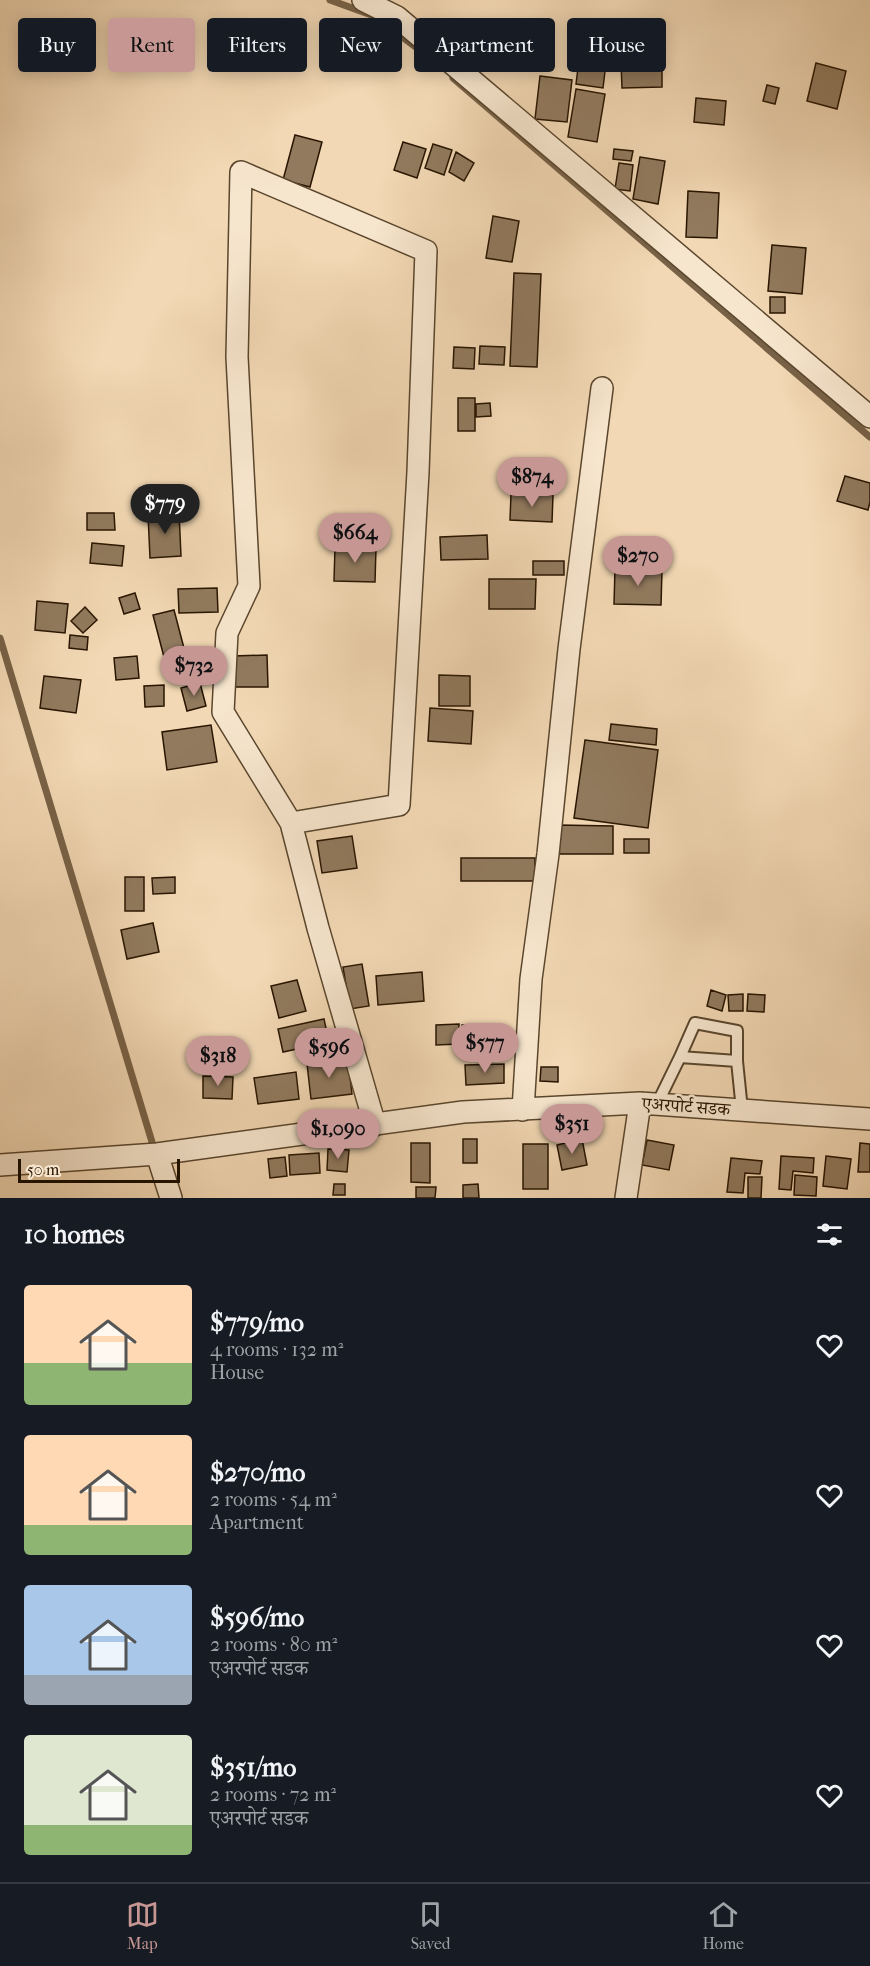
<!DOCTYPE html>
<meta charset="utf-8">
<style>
:root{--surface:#171b24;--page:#20242c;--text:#f1f3f6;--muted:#9ea1a6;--line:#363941;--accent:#c59692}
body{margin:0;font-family:"IM FELL French Canon","Noto Serif Devanagari",serif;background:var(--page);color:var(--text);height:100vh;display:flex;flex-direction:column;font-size:22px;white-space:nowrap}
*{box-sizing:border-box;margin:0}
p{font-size:20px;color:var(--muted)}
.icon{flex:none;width:33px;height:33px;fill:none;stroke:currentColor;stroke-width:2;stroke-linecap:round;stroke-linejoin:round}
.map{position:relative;height:1198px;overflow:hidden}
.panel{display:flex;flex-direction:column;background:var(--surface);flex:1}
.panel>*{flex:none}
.guide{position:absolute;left:18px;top:18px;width:834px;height:54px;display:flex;gap:12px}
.scale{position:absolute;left:18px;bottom:15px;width:162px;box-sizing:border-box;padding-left:6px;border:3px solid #281500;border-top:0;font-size:16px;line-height:21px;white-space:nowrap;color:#281500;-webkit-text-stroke:4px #f7e6ce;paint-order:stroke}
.price{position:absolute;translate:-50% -51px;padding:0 14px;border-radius:21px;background:var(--accent);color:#111;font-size:20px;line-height:39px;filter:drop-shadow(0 2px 3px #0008)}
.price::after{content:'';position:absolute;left:50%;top:36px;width:18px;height:14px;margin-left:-9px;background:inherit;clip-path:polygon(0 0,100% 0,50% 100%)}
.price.selected{background:#222;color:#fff}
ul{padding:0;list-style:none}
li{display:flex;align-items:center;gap:18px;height:150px;padding:0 24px}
li span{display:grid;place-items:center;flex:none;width:168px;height:120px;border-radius:6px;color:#555}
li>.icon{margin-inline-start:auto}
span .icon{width:72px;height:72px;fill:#fffc;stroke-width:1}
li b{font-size:26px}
h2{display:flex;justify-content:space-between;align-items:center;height:72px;padding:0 24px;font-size:26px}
.tag{padding:0 21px;border-radius:6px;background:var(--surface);box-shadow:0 3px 15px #0003;font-size:21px;line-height:54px}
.tag.selected{background:var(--accent);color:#111}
.menu{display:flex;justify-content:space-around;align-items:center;height:84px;border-top:2px solid var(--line);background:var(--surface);font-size:16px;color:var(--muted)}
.menu a{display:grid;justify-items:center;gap:3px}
.menu .selected{color:var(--accent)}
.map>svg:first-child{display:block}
</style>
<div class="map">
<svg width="870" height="1198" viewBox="0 0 870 1198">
<rect width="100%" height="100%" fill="#f2d8b4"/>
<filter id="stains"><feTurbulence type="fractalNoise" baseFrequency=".00333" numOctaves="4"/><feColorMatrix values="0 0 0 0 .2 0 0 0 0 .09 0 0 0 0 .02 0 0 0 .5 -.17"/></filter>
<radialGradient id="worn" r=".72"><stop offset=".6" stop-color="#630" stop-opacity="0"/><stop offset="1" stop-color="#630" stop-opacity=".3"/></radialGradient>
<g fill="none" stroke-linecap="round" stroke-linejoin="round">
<path stroke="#786247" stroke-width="7" d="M330 0 374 16 421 51
M453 78 870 437
M0 638 152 1142"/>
</g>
<path fill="#917a5e" stroke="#281500" stroke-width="1.5" d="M579 60 606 63 603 88 576 84Z
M662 61V87L622 88 621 62Z
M816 63 846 71 837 109 807 101Z
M540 76 572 80 567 122 535 119Z
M767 85 779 88 775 104 763 101Z
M576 89 605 94 597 142 568 137Z
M696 98 726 101 724 125 694 122Z
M295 135 322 142 310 187 283 180Z
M403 142 426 149 417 178 394 170Z
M433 144 452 150 444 175 425 168Z
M614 149 633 151 631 161 613 159Z
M456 152 474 163 464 181 449 172Z
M640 157 665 161 658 204 633 199Z
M619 163 633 165 630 191 615 189Z
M688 191 719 193 717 238 686 237Z
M493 216 519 221 512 262 486 258Z
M772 245 806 248 802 294 768 291Z
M514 273 541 274 537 367 510 366Z
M770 297H785V313H770Z
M480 346 505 347 504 365 479 364Z
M454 347 475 348 474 369 453 368Z
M458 398H475V431H458Z
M490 403 491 416 476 417V404Z
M845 476 870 483V502L868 510 837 501Z
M511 494 553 495 552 522 510 520Z
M179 512 181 556 150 558 148 514Z
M87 513H114L115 530H87Z
M487 535 488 559 441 560 440 537Z
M92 543 124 546 122 566 90 563Z
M335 547 376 548 375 582 334 581Z
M533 561H564V575H533Z
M615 569 662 570 661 605 614 604Z
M489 579H536L535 609H489Z
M217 588 218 612 179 613 178 589Z
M135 593 140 609 124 614 119 598Z
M37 601 68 604 65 633 35 630Z
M85 607 97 620 83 633 71 621Z
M174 610 185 652 164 657 153 615Z
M70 635 88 637 87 650 69 648Z
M267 655 268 687H234L233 656Z
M137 656 139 678 116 680 114 658Z
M439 675 470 676V706H439Z
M44 676 81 680 76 713 40 708Z
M200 683 206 706 187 711 181 688Z
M164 685V706L145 707 144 686Z
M430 708 473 711 471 744 428 741Z
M611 724 657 729 656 745 609 740Z
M211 725 217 762 167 770 162 732Z
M585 740 658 750 648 828 574 818Z
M558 825 613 826V854H558Z
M352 836 357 868 322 873 317 841Z
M624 839H649V853H624Z
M461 858H535V881H461Z
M125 877H144V911H125Z
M175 877V893L153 894 152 878Z
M153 923 159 952 127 959 121 930Z
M362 964 369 1006 350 1009 343 967Z
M422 972 424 1001 378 1005 376 976Z
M297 980 306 1011 279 1018 271 986Z
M711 990 726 995 722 1011 707 1006Z
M743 994V1011H729L728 995Z
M748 994 765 995 764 1012 747 1011Z
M324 1019 329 1042 283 1052 278 1029Z
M459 1024V1044L436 1045V1025Z
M462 1025 501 1026 500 1048 461 1047Z
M348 1060 352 1094 311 1099 307 1064Z
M504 1064V1083L466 1085 465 1065Z
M541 1067H558V1082L540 1081Z
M296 1072 299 1099 258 1104 254 1078Z
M203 1076 233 1077 232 1099 203 1098Z
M463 1139H477V1163H463Z
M582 1139 587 1165 562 1170 557 1145Z
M647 1140 674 1145 669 1170 642 1165Z
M411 1143H430V1183L411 1182Z
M860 1143 870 1144V1172H858Z
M523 1144H548V1189H523Z
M328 1149 349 1150 347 1172 327 1170Z
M319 1153 320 1173 290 1175 289 1155Z
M781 1156 814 1158 813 1173 793 1171 791 1190 779 1189Z
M826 1156 851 1159 847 1189 823 1186Z
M285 1157 287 1176 270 1178 268 1159Z
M731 1158 762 1161 760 1174 745 1173 743 1193 727 1192Z
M795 1175 817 1177 816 1196 794 1195Z
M748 1177H762L761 1198H748Z
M334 1184H345V1195H333Z
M478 1184 479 1198H463V1185Z
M416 1187H436L435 1198H416Z"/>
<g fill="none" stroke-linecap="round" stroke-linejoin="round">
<defs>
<path id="lane" d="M680 1057 695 1023 737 1031V1061
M657 1104 680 1057 737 1061 742 1110"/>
<path id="street" d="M363 0 397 17 870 417
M291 823 399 805 418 472 426 251 241 172 237 357 249 586 227 633 223 712 291 823 318 928 375 1125
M523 1110 531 979 548 854 569 649 602 388
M157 1154 171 1198
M0 1165 157 1154 463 1112 640 1103 870 1119
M626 1198 640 1103"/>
</defs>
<use href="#lane" stroke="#5a462d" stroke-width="14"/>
<use href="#street" stroke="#5a462d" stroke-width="24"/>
<use href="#lane" stroke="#f7e6ce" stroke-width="10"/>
<use href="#street" stroke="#f7e6ce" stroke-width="21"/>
</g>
<g text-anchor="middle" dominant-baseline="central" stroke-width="5" stroke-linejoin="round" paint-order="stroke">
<g font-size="18" fill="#281500" stroke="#f7e6ce">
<text transform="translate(686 1107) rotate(4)">एअरपोर्ट सडक</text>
</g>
</g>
<rect width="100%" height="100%" filter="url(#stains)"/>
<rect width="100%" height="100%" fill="url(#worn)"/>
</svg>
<div class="scale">50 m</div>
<b class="price" style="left:532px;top:508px">$874</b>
<b class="price selected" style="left:165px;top:535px">$779</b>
<b class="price" style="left:355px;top:564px">$664</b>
<b class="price" style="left:638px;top:587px">$270</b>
<b class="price" style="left:194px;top:697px">$732</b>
<b class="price" style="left:485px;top:1074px">$577</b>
<b class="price" style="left:329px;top:1079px">$596</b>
<b class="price" style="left:218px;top:1087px">$318</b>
<b class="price" style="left:572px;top:1155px">$351</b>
<b class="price" style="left:338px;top:1160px">$1,090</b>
<div class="guide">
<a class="tag">Buy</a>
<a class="tag selected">Rent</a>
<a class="tag">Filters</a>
<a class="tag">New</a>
<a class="tag">Apartment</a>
<a class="tag">House</a>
</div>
</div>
<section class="panel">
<h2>10 homes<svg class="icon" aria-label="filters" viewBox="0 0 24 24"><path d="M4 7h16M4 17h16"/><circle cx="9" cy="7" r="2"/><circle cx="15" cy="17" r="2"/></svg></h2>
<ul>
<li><span style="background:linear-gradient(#ffd9b3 65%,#8fb573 0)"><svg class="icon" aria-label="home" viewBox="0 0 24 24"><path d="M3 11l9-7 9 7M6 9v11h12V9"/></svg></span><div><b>$779/mo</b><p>4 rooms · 132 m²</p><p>House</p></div><svg class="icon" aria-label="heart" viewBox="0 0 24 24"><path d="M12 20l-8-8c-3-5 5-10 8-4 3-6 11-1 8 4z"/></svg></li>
<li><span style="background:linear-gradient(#ffd9b3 75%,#8fb573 0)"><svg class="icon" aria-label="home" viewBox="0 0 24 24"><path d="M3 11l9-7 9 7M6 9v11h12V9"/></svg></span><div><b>$270/mo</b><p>2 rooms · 54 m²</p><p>Apartment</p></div><svg class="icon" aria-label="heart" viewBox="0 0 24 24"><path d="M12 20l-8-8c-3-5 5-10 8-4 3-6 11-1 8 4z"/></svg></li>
<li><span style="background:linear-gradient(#a9c7e8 75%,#9aa5b1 0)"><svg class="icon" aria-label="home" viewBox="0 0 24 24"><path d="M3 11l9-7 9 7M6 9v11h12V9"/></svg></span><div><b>$596/mo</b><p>2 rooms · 80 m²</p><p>एअरपोर्ट सडक</p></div><svg class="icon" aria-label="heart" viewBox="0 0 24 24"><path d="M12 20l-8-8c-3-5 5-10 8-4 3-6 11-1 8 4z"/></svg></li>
<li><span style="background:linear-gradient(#dfe7d0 75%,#8fb573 0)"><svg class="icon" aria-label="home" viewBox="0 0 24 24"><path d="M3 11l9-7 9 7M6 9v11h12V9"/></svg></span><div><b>$351/mo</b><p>2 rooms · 72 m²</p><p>एअरपोर्ट सडक</p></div><svg class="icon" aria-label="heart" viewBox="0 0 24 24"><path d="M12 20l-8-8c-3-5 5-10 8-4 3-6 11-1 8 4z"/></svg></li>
</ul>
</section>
<nav class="menu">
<a class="selected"><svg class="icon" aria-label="map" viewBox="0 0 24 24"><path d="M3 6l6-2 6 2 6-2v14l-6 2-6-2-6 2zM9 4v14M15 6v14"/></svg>Map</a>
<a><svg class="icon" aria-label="saved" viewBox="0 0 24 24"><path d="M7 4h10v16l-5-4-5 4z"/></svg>Saved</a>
<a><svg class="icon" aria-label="home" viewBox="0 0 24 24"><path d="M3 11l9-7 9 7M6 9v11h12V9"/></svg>Home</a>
</nav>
